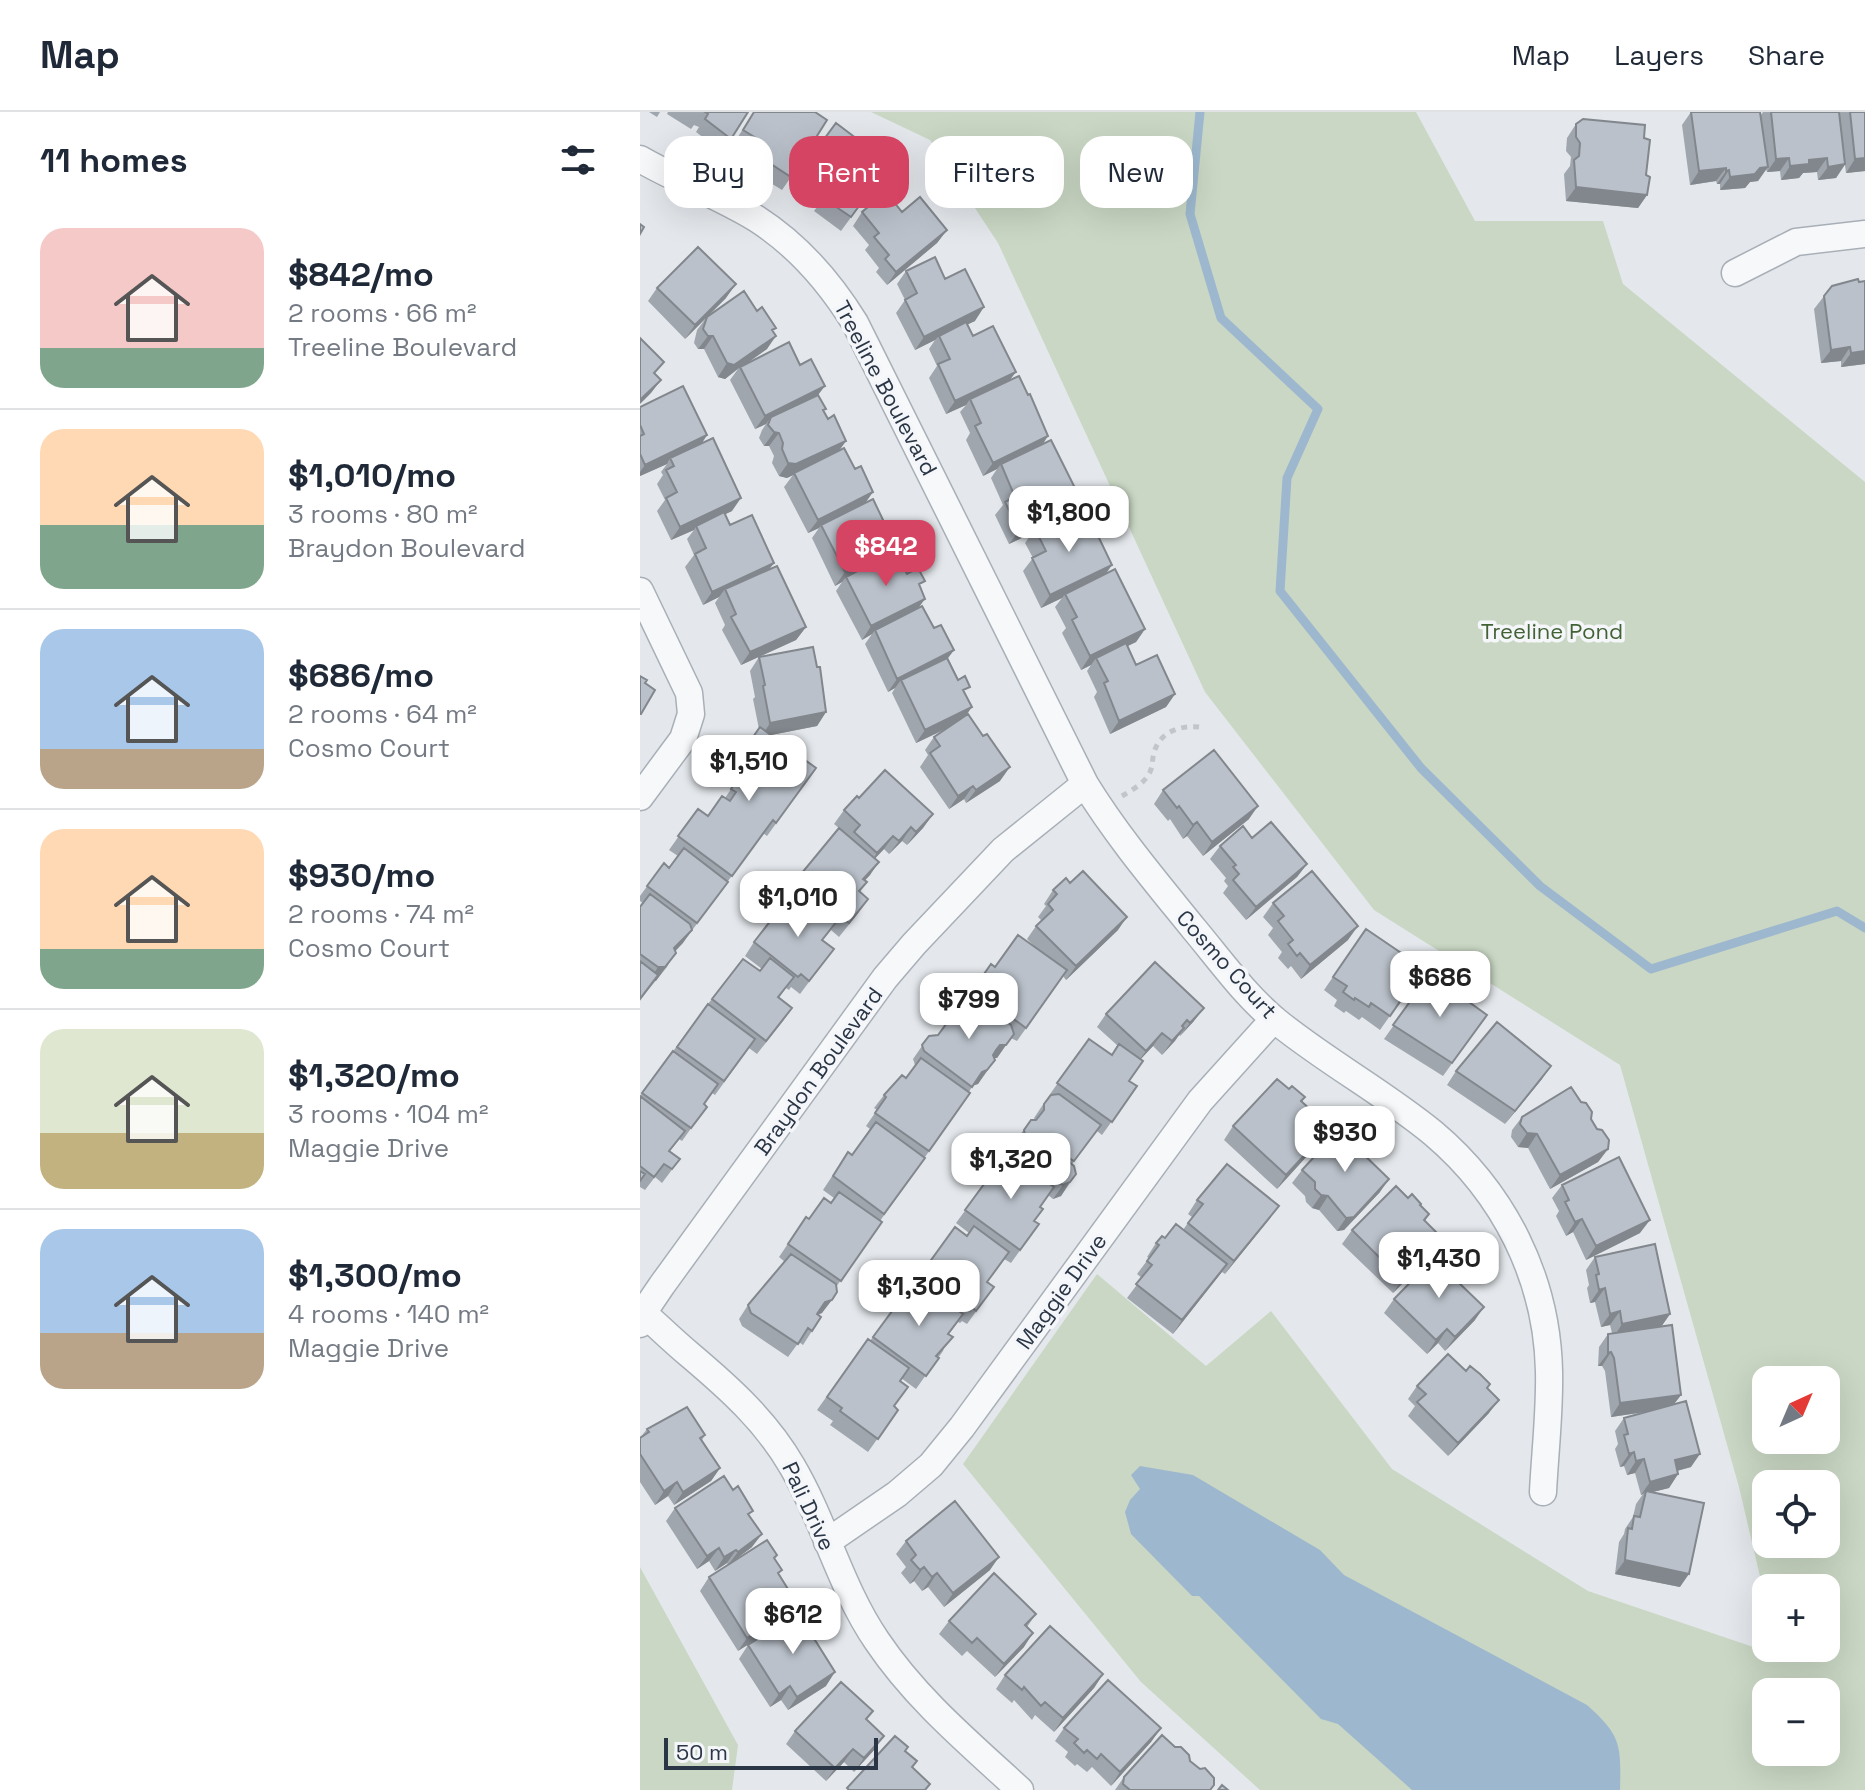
<!DOCTYPE html>
<meta charset="utf-8">
<style>
:root{--surface:#fff;--page:#f6f6f7;--text:#1f2937;--muted:#747a83;--line:#e0e1e3;--accent:#d64463}
body{margin:0;font-family:"Space Grotesk",sans-serif;background:var(--page);color:var(--text);height:100vh;display:flex;flex-direction:column;font-size:30px;white-space:nowrap}
*{box-sizing:border-box;margin:0}
p{font-size:26px;color:var(--muted)}
.icon{flex:none;width:44px;height:44px;fill:none;stroke:currentColor;stroke-width:2;stroke-linecap:round;stroke-linejoin:round}
.map{position:relative;flex:1;overflow:hidden}
.details{display:flex;flex-direction:column;background:var(--surface);width:640px}
.details>*{flex:none}
.hud{position:absolute;left:24px;top:24px;width:760px;height:72px;display:flex;gap:16px}
.needle{width:52px;rotate:44deg}
.controls{position:absolute;left:1112px;top:1254px;display:grid;gap:16px}
.controls a{display:grid;place-items:center;width:88px;height:88px;border-radius:16px;background:var(--surface);box-shadow:0 8px 32px #0002;font-size:40px}
.scale{position:absolute;left:24px;bottom:20px;width:214px;box-sizing:border-box;padding-left:8px;border:4px solid #2a3646;border-top:0;font-size:22px;line-height:28px;white-space:nowrap;color:#2a3646;-webkit-text-stroke:6px #f4f6f9;paint-order:stroke}
.price{position:absolute;translate:-50% -68px;padding:0 18px;border-radius:16px;background:#fff;color:#222;font-size:26px;line-height:52px;filter:drop-shadow(0 2px 4px #0008)}
.price::after{content:'';position:absolute;left:50%;top:48px;width:24px;height:18px;margin-left:-12px;background:inherit;clip-path:polygon(0 0,100% 0,50% 100%)}
.price.active{background:var(--accent);color:#fff}
ul{padding:0;list-style:none}
li{display:flex;align-items:center;gap:24px;height:200px;padding:0 40px}
li+li{border-top:2px solid var(--line)}
li span{display:grid;place-items:center;flex:none;width:224px;height:160px;border-radius:24px;color:#555}
li>.icon{margin-inline-start:auto}
span .icon{width:96px;height:96px;fill:#fffc;stroke-width:1}
li b{font-size:34px}
h2{display:flex;justify-content:space-between;align-items:center;height:96px;padding:0 40px;font-size:34px}
.chip{padding:0 28px;border-radius:24px;background:var(--surface);box-shadow:0 8px 32px #0002;font-size:28px;line-height:72px}
.chip.active{background:var(--accent);color:#fff}
header{display:flex;align-items:center;gap:48px;box-sizing:border-box;height:112px;padding:0 40px;background:var(--surface);border-bottom:2px solid var(--line)}
header strong{font-size:38px}
nav{display:flex;gap:44px;margin-inline-start:auto;font-size:28px}
main{display:flex;flex:1;min-height:0}
.map>svg:first-child{display:block}
</style>
<header>
<strong>Map</strong>
<nav><a>Map</a><a>Layers</a><a>Share</a></nav>
</header>
<main>
<section class="details">
<h2>11 homes<svg class="icon" aria-label="filters" viewBox="0 0 24 24"><path d="M4 7h16M4 17h16"/><circle cx="9" cy="7" r="2"/><circle cx="15" cy="17" r="2"/></svg></h2>
<ul>
<li><span style="background:linear-gradient(#f6c9c9 75%,#7fa58c 0)"><svg class="icon" aria-label="home" viewBox="0 0 24 24"><path d="M3 11l9-7 9 7M6 9v11h12V9"/></svg></span><div><b>$842/mo</b><p>2 rooms · 66 m²</p><p>Treeline Boulevard</p></div></li>
<li><span style="background:linear-gradient(#ffd9b3 60%,#7fa58c 0)"><svg class="icon" aria-label="home" viewBox="0 0 24 24"><path d="M3 11l9-7 9 7M6 9v11h12V9"/></svg></span><div><b>$1,010/mo</b><p>3 rooms · 80 m²</p><p>Braydon Boulevard</p></div></li>
<li><span style="background:linear-gradient(#a9c7e8 75%,#b9a48a 0)"><svg class="icon" aria-label="home" viewBox="0 0 24 24"><path d="M3 11l9-7 9 7M6 9v11h12V9"/></svg></span><div><b>$686/mo</b><p>2 rooms · 64 m²</p><p>Cosmo Court</p></div></li>
<li><span style="background:linear-gradient(#ffd9b3 75%,#7fa58c 0)"><svg class="icon" aria-label="home" viewBox="0 0 24 24"><path d="M3 11l9-7 9 7M6 9v11h12V9"/></svg></span><div><b>$930/mo</b><p>2 rooms · 74 m²</p><p>Cosmo Court</p></div></li>
<li><span style="background:linear-gradient(#dfe7d0 65%,#c2b280 0)"><svg class="icon" aria-label="home" viewBox="0 0 24 24"><path d="M3 11l9-7 9 7M6 9v11h12V9"/></svg></span><div><b>$1,320/mo</b><p>3 rooms · 104 m²</p><p>Maggie Drive</p></div></li>
<li><span style="background:linear-gradient(#a9c7e8 65%,#b9a48a 0)"><svg class="icon" aria-label="home" viewBox="0 0 24 24"><path d="M3 11l9-7 9 7M6 9v11h12V9"/></svg></span><div><b>$1,300/mo</b><p>4 rooms · 140 m²</p><p>Maggie Drive</p></div></li>
</ul>
</section>
<div class="map">
<svg width="1225" height="1678" viewBox="0 0 1225 1678">
<rect width="100%" height="100%" fill="#e4e8ec"/>
<path fill="#cad7c4" fill-rule="evenodd" d="M231 0H776L835 109H963L983 172 1225 370V1678H620L501 1570 323 1352 457 1162 566 1254 631 1199 752 1357 948 1479 1134 1542V1536H1186V1476H1126V1490L1099 1375 980 953 734 798 565 580 358 131 290 28ZM1126 1268H1186V1328H1126ZM1126 1372H1186V1432H1126ZM1126 1580H1186V1640H1126Z
M0 1455 98 1633 92 1678H0Z"/>
<path fill="#9db8ce" d="M500 1354 553 1363 680 1438 704 1463 947 1593C982 1624 981 1634 980 1678H772L698 1612 681 1607 559 1484H552L491 1422 485 1400 490 1388 500 1377 491 1363Z"/>
<g fill="none" stroke-linecap="round" stroke-linejoin="round">
<path stroke="#9db8ce" stroke-width="9" d="M560 0 550 102 581 206 678 297 647 366 640 479 781 656 900 774 1011 857 1197 799 1225 816"/>
<defs>
<path id="minor" d="M0 47C38 69 80 84 117 107 159 134 189 169 215 211L445 672C477 724 516 770 554 817 580 848 604 882 635 908 685 949 743 980 793 1021 864 1081 907 1166 909 1259 910 1299 905 1340 903 1380
M1095 161 1156 130 1225 122
M0 479 49 581 51 602 43 627 0 685
M0 1198C17 1213 33 1229 50 1243 89 1276 126 1309 152 1354 185 1410 200 1475 237 1529 276 1587 329 1631 380 1678
M0 1212 3 1201 22 1173 245 866 274 832 363 738 445 672
M187 1430 257 1382 291 1353 322 1315 560 989 634 907"/>
</defs>
<use href="#minor" stroke="#a8afb7" stroke-width="29"/>
<path stroke="#c2c6cb" stroke-width="5" stroke-dasharray="6 6" stroke-linecap="butt" d="M482 684C492 678 505 671 510 660 513 653 512 647 514 641 519 620 540 613 559 615"/>
<use href="#minor" stroke="#f7f8fa" stroke-width="26"/>
</g>
<path fill="#a0a6ae" d="M9 0H20L17 5Z
M28 0H108L82 40 56 20 59 15 54 13 51 17 27 2Z
M114 0 151 65 142 78 108 57 115 45 94 31Z
M1051 0 1121 3 1123 0H1225V59L1206 61 1205 53 1196 66 1178 68 1177 60 1163 61 1159 66 1141 68 1140 59 1127 60 1126 57 1118 69 1110 70 1105 76 1080 78V72H1077L1076 69 1050 73 1042 13Z
M196 11 250 52 201 119 174 99 180 91 171 85 175 81 156 67Z
M936 12 1004 26 1007 83 998 96 926 89 924 62 930 54 931 45 926 39 927 26Z
M222 100H262L307 118 297 131 247 173 236 160 239 156 225 138 229 133 213 114Z
M266 159 305 167 335 209 327 212 333 224 370 268 403 332 431 401 423 405 429 416 432 412 505 517 496 530 487 534 496 553 535 582 526 595 470 622 454 585 457 580 447 559 451 553 441 558 422 521 426 516 415 495 422 486 401 496 383 459 393 446 385 431 392 421 369 432 355 403 363 393 351 366 357 357 343 364 326 328 330 321 320 300 326 293 306 302 289 266 297 254 289 237 295 228 275 238 256 201 265 188 257 172Z
M1225 169V252L1201 255V249L1181 251 1174 197 1192 174Z
M17 176 86 186 67 205 117 199 133 220 127 237 106 252 160 253 178 283 184 300 188 307 206 329 199 338 252 441 267 462 281 475 285 487 278 496 314 538 308 546 325 581 326 603 360 669 326 691 324 687 309 697 280 655 288 643 285 638 294 625 308 616 276 631 252 581 255 576 248 580 225 532 232 522 222 528 196 479 202 470 195 474 172 426 179 416 168 421 144 375 153 363 147 366 139 364 132 351 134 344 129 334H124L119 326 122 318 126 312 115 317 90 268 98 257 85 267 78 265 64 237H58L54 231 57 218 66 206 45 227 8 189Z
M0 295 67 323 62 331 92 399 85 402 90 413 134 451 129 457 166 515 156 528 101 553 82 518 85 513 75 491 79 485 63 493 45 455 54 443 47 427 54 418 31 428 17 399 25 388 17 372 23 363 21 360 27 352 0 364Z
M119 545 186 600 177 614 131 623 176 656 127 724 123 721 48 824 35 839 27 855 0 888V795L3 791 0 789V784L24 751 29 756 38 744 29 738 58 697 68 704 85 686 102 661 92 654 119 617 113 587 115 585 110 559Z
M523 678 609 707 563 744 547 724 543 727 530 707 528 709 514 692Z
M219 686 293 702 283 716 267 733 262 729 249 742 244 737 235 746 230 763 225 768 220 780 219 800 199 825 191 818 183 828 194 837 184 850 160 882 151 875 149 878 146 876 139 886 152 896 143 909 117 942 109 936 75 983 72 981 64 993 57 1008 42 1029 39 1027 30 1039 40 1047 22 1071 15 1065 5 1078 0 1075V984L68 892 103 847 120 859 122 857 105 844 114 830 163 802 166 797 147 781 156 768 206 722 194 712 204 698Z
M612 726 667 752 657 765 606 808 583 781 588 774 584 769 586 766 570 747 580 734Z
M413 778 478 818 426 868 423 864 377 929 371 926 357 946H354L338 972 333 973 329 980 330 981 240 1109 242 1110 196 1175 182 1201 178 1203 172 1219 163 1233 159 1230 148 1245 102 1214 99 1207 108 1193 145 1150 139 1145 166 1105 169 1107 191 1091 194 1086 183 1078 208 1040 212 1043 230 1017 226 1014 237 998 234 996 244 983 266 966 275 953 273 947 289 924 298 923 328 885 351 852 355 855 396 836 387 827 396 814 402 809 398 805 406 794 404 792Z
M633 791 708 828 661 867 651 854 648 857 638 846 642 840 628 823 633 816 623 805Z
M726 817 765 861 775 868 740 918 722 905 719 908 706 899 704 901 694 894 697 888 684 878Z
M790 862 847 903 803 964 744 927Z
M466 902 554 909 540 924 539 923 522 943 513 934 501 947 489 969 497 974 462 1023 457 1019 432 1052 436 1062 421 1084 413 1087 408 1083 400 1095 394 1109 399 1112 371 1151 364 1147 347 1170 354 1175 327 1212 322 1209 320 1211 318 1210 309 1222 303 1239 276 1277 261 1266 260 1269 254 1294 258 1298 228 1340 190 1313 193 1309 177 1298 228 1227 230 1229 275 1168 276 1169 315 1115 327 1124 329 1121 316 1111 367 1041 370 1043 376 1036 374 1031 391 1008H395L394 1006 408 985 449 927 472 943 478 934 457 915Z
M816 959 902 967 865 1012 807 973Z
M649 977 665 985 662 989 669 1003 677 1033 637 1077 584 1028 593 1014Z
M882 1005 951 1007 968 1037 958 1050 910 1077 888 1036 878 1035 871 1025 872 1018Z
M716 1031 711 1039 740 1080 704 1118 697 1119 679 1098 672 1096 666 1090 665 1084 652 1071 662 1058Z
M922 1073 1000 1121 946 1148 933 1120 926 1124 916 1104 919 1099 912 1086Z
M768 1086 780 1094 789 1102 785 1109 794 1140 753 1181 702 1132 712 1118Z
M557 1088 629 1107 585 1162 582 1160 533 1222 487 1186 502 1166 497 1162 509 1146 507 1145 516 1131 543 1118 552 1105 548 1102Z
M955 1145 1030 1202 1021 1215 1041 1283 1034 1292 1051 1355 1037 1359 1038 1362 1029 1376 1012 1380 1040 1475 975 1462 979 1430 984 1422 985 1417 993 1405 996 1392 1003 1382 1001 1383 995 1361 987 1363 984 1354 980 1355 975 1337 978 1332 975 1319 984 1306 1006 1300 971 1305 965 1259 962 1254H958L959 1235 968 1222 972 1221 970 1213 961 1215 955 1190 950 1191 947 1176 949 1173 946 1158Z
M822 1164 818 1170 835 1208 805 1239 798 1231 787 1242 744 1201 754 1187Z
M826 1259 850 1272 847 1276 849 1301 808 1344 768 1304 775 1294 768 1287 777 1274Z
M7 1317 65 1323 62 1328 80 1356 71 1369 34 1393 28 1384 15 1393 0 1370V1326Z
M93 1378 113 1399 109 1403 112 1435 91 1451 135 1447 139 1462 151 1482 145 1490 98 1539 60 1479 69 1465 88 1453 87 1451 75 1459 69 1449 57 1457 26 1409 35 1396Z
M266 1429 350 1458 304 1495 288 1475 282 1479 274 1469 270 1472 261 1461 266 1455 256 1442Z
M396 1502 387 1515 384 1535 355 1565 327 1539 322 1544 299 1522 309 1509Z
M176 1530 186 1574 148 1598 141 1588 130 1595 99 1547 108 1533Z
M463 1562 454 1576 414 1620 395 1603 392 1608 374 1588 372 1591 356 1577 365 1563Z
M233 1599 227 1607 235 1637 214 1660 204 1650 186 1669 146 1632 155 1619Z
M424 1616H521L511 1630 471 1674 452 1655 447 1660 437 1652 435 1654 425 1645 428 1640 415 1629Z
M550 1649 574 1673 571 1678H475L484 1665Z"/>
<path fill="#82878d" d="M1149 46 1140 59 1127 60 1136 47Z
M1187 46 1177 60 1163 61 1159 66 1141 68 1150 54 1169 48Z
M1225 46V59L1206 61 1215 47Z
M1205 52 1196 66 1178 68 1188 55Z
M1128 55 1118 69 1110 70 1105 76 1080 78 1090 65 1120 56Z
M1086 56 1076 69 1050 73 1059 59Z
M1089 58 1080 72H1077L1086 59Z
M936 75 1007 83 998 96 926 89Z
M307 118 297 131 247 173 256 160Z
M96 172 86 186 45 227 55 213Z
M344 195 335 209 300 226 299 224 295 228 275 238 284 225Z
M68 224H73L64 237H58Z
M136 224 127 237 100 256V255L85 267 78 265 87 251Z
M1210 235 1201 249 1181 251 1191 238Z
M1225 239V252L1201 255 1211 241Z
M376 260 366 273 330 287 326 293 306 302 315 289Z
M21 268 11 281 0 292V288Z
M185 274 175 287 131 305 126 312 115 317 125 304Z
M134 320 139 321 129 334H124Z
M67 323 58 337 30 346 27 352 0 364V360L5 353Z
M408 324 399 338 361 352 357 357 343 364 353 351Z
M206 329 196 343 147 366 139 364 148 351Z
M233 380 224 393 181 413 179 416 168 421 178 408Z
M101 386 92 399 57 416 56 414 54 418 31 428 40 415Z
M441 388 431 401 396 419 395 417 392 421 369 432 379 419Z
M256 435 247 448 206 465 202 470 195 474 205 460Z
M134 451 124 464 85 477 79 485 63 493 72 480Z
M472 453 463 466 425 482 422 486 401 496 410 483Z
M285 487 275 500 235 518 232 522 222 528 231 514Z
M166 515 156 528 101 553 110 540Z
M505 517 496 530 458 549 456 546 451 553 441 558 450 544Z
M314 538 304 551 261 568 255 576 248 580 257 567Z
M535 582 526 595 470 622 479 609Z
M332 595 322 609 276 631 285 618Z
M186 600 177 614 121 625 130 611Z
M370 655 360 669 326 691 336 678Z
M333 674 324 687 309 697 318 684Z
M618 694 609 707 563 744 572 730Z
M293 702 283 716 267 733 276 720Z
M557 710 547 724 543 727 553 713Z
M271 715 262 729 249 742 259 729Z
M253 724 244 737 227 755 237 741Z
M239 750 230 763 214 780 223 767Z
M667 752 657 765 606 808 616 795Z
M487 805 478 818 426 868 436 854Z
M718 814 708 828 661 867 670 853Z
M52 818 43 831 25 850 34 836Z
M36 841 16 869H9L18 855Z
M564 896 554 909 540 924 550 911Z
M544 916 535 929 522 943 532 929Z
M522 921 513 934 496 952 506 939Z
M360 933H366L357 946H351Z
M355 948 338 972 332 974 342 960Z
M911 954 902 967 865 1012 875 999Z
M687 1019 677 1033 637 1077 646 1063Z
M887 1021 897 1022 888 1036 878 1035Z
M968 1037 958 1050 910 1077 920 1063Z
M749 1067 740 1080 704 1118 697 1119 706 1106Z
M430 1070 421 1084 413 1087 423 1073Z
M681 1083 688 1084 679 1098 672 1096Z
M639 1094 629 1107 585 1162 594 1149Z
M942 1107 933 1120 926 1124 935 1110Z
M1010 1108 1000 1121 946 1148 956 1134Z
M803 1127 794 1140 753 1181 762 1168Z
M587 1152 577 1166 533 1222 542 1208Z
M965 1176 955 1190 950 1191 959 1178Z
M192 1188 182 1201 176 1203 185 1190Z
M844 1195 835 1208 805 1239 815 1225Z
M980 1199 970 1213 961 1215 970 1202Z
M1030 1202 1021 1215 973 1226 982 1212Z
M807 1217 798 1231 787 1242 796 1228Z
M971 1240 962 1254H958L968 1241Z
M1041 1283 1031 1296 971 1305 980 1291Z
M859 1288 849 1301 808 1344 818 1331Z
M994 1340 984 1354 980 1355 989 1342Z
M1060 1342 1051 1355 1025 1362 1035 1348Z
M1004 1347 995 1361 987 1363 996 1349Z
M80 1356 71 1369 34 1393 43 1380Z
M1038 1362 1029 1376 1005 1382 1006 1379 1003 1382 1001 1383 1010 1370Z
M37 1370 28 1384 15 1393 24 1379Z
M122 1422 112 1435 88 1453 98 1440Z
M79 1436 69 1449 57 1457 67 1444Z
M96 1438 87 1451 75 1459 84 1445Z
M359 1445 350 1458 304 1495 313 1481Z
M985 1448 1049 1462 1040 1475 975 1462Z
M284 1455 274 1469 270 1472 280 1458Z
M297 1461 288 1475 282 1479 292 1465Z
M151 1498 141 1512 98 1539 107 1526Z
M393 1521 384 1535 355 1565 364 1552Z
M195 1560 186 1574 148 1598 157 1585Z
M463 1562 454 1576 414 1620 423 1606Z
M150 1574 141 1588 130 1595 139 1582Z
M521 1616 511 1630 471 1674 480 1660Z
M244 1624 235 1637 214 1660 224 1646Z
M213 1637 204 1650 186 1669 195 1656Z"/>
<path fill="#bac1ca" stroke="#82878d" stroke-width="2" d="M65 0H108L91 27 65 7 68 2Z
M114 0H175L187 8 151 65 117 43 124 31 103 18Z
M1051 0H1120L1128 55 1120 56 1115 62 1090 65 1089 58 1086 59V56L1059 59Z
M1131 0H1199L1205 52 1188 55 1187 46 1169 48V52L1150 54 1149 46 1136 47Z
M1210 0H1225V46L1215 47Z
M943 7 1005 13 1004 26 1010 28 1006 63 1010 65 1007 83 936 75 934 48 939 44 940 31 936 25V12Z
M196 11 250 52 211 105 183 86 189 78 181 72 184 67 165 53Z
M246 80 262 100 280 85 307 118 256 160 245 147 249 143 234 125 239 121 222 100Z
M0 112 4 115 0 122Z
M58 135 96 172 55 213 17 176Z
M295 145 305 167 325 157 344 195 284 225 265 188 277 181 266 159Z
M1218 167 1219 170 1225 169V239L1211 241 1210 235 1191 238 1184 184 1192 174Z
M104 179 117 199 122 195 136 216 132 218 136 224 94 253 87 251 73 224H68L63 217 67 205Z
M326 210 333 224 353 214 376 260 315 289 298 252 310 247 299 224Z
M0 226 24 250 14 261 21 268 0 288Z
M149 230 160 253 171 247 185 274 125 304 100 255Z
M379 264 388 283 390 282 408 324 353 351 335 314 341 311 330 287Z
M43 274 67 323 5 353 0 342V324L4 322 0 313V295Z
M178 283 186 297 183 298 188 307 194 303 206 329 156 352 148 351 142 337 143 331 139 321 134 320 128 313 131 305Z
M73 326 101 386 40 415 26 386 37 380 26 358 34 354 30 346Z
M411 328 441 388 379 419 365 390 375 385 361 352Z
M204 336 215 357 221 354 233 380 178 408 154 361Z
M233 387 256 435 205 460 181 413Z
M84 400 90 413 112 403 134 451 72 480 55 442 66 436 56 414Z
M423 404 429 417 433 415 432 412 445 406 446 409 450 407 472 453 410 483 392 446 406 439 395 417Z
M255 439 267 462 278 456 285 469 279 472 285 487 231 514 206 465Z
M137 454 166 515 110 540 91 505 96 502 85 477Z
M475 457 505 517 450 544 432 508 437 505 425 482Z
M282 494 294 516 301 513 314 538 257 567 235 518Z
M486 531 496 553 517 543 535 582 479 609 464 571 468 569 456 546Z
M173 535 177 555H180L186 600 130 611 123 574 125 573 119 545Z
M307 546 318 568 325 564 330 575 323 578 332 595 285 618 261 568Z
M0 564 7 568 5 571 15 578 1 602H0Z
M328 602 343 624 347 622 370 655 336 678 333 674 318 684 290 641 300 634 294 625Z
M120 615 176 656 136 711 133 708 92 764 38 724 58 697 68 704 82 684 90 689 96 680 91 677 112 648 102 641Z
M574 638 618 694 572 730 557 710 553 713 539 694 537 696 523 678Z
M245 658 293 702 276 720 271 715 259 729 253 724 237 741 214 720 220 713 204 698 217 684 219 686Z
M631 710 667 752 616 795 593 768 599 762 593 755 596 753 580 734 603 714 612 726Z
M199 716 239 750 223 767 227 770 219 779 228 787 209 811 156 768Z
M44 736 88 770 57 811 7 774 24 751 29 756Z
M443 759 487 805 436 854 396 814 413 798 408 792 417 782 413 778 426 766 430 771Z
M672 759 718 814 670 853 660 841 657 844 648 832 653 828 638 809 644 804 633 791Z
M10 782 50 812 52 818 34 836 36 841 25 855H18L0 842V795Z
M146 789 163 802 172 789 197 809 182 828 194 837 169 869 161 862 158 865 114 830Z
M726 817 773 849 765 861 775 868 750 904 731 891 729 895 715 886 714 888 703 880 707 874 693 865Z
M378 823 427 858 386 916 333 878 351 852 355 855Z
M130 846 154 865 138 885 152 896 126 929 72 887 103 847 120 859Z
M0 849 18 863 0 887Z
M515 850 564 896 550 911 547 908 542 914 544 916 532 929 522 921 506 939 466 902Z
M790 862 847 903 812 951 753 913Z
M327 884 371 913 374 922 366 933H360L356 938 353 943 355 948 347 958 342 960 332 975 284 939 282 933 289 924 298 923Z
M68 892 115 927 84 969 37 935Z
M857 910 911 954 875 999 816 959Z
M449 927 472 943 479 932 503 949 489 969 497 974 472 1010 417 971Z
M33 939 78 972 64 992 67 995 51 1016 2 981Z
M281 946 330 981 289 1039 235 1001 246 985 244 983 262 963 266 966Z
M637 967 649 977 652 974 665 985 661 989 672 999 668 1003 687 1019 646 1063 593 1014Z
M931 975 941 990 946 991 952 1000 951 1007 957 1017 962 1018 969 1028 968 1037 920 1063 897 1022 887 1021 880 1012 882 1005Z
M419 982 461 1013 434 1049 429 1046 428 1049 434 1054 436 1062 430 1070 423 1073 373 1039 385 1023 384 1018 391 1008H396L404 998V992L411 983Z
M0 984 45 1019 29 1039 40 1047 32 1057 24 1052 14 1065 0 1054Z
M236 1010 285 1046 244 1102 193 1064 208 1040 212 1043Z
M700 1017H708L714 1023 716 1031 709 1038 713 1042 718 1037 749 1067 714 1105 706 1106 688 1084 681 1083 675 1077V1070L662 1058Z
M367 1041 414 1075 400 1095 403 1097 394 1109 399 1112 380 1138 325 1098Z
M979 1045 1010 1108 956 1134 942 1107 935 1110 925 1090 929 1088 922 1073Z
M587 1052 639 1094 594 1149 548 1111 563 1092 557 1088Z
M0 1059 5 1062 0 1069Z
M756 1074 768 1086 772 1082 781 1092 780 1093 789 1102 784 1108 803 1127 762 1168 712 1118Z
M199 1080 242 1110 201 1169 148 1132 166 1105 169 1107 184 1086 191 1091Z
M536 1112 587 1152 542 1208 496 1172 512 1153 507 1149 519 1133 516 1131 522 1124 525 1126Z
M334 1114 369 1140 347 1170 354 1175 336 1199 332 1195 330 1198 281 1162 315 1115 327 1124Z
M1015 1132 1030 1202 982 1212 980 1199 970 1202 965 1176 959 1178 956 1163 959 1162 955 1145Z
M799 1141 822 1164 817 1169 844 1195 815 1225 807 1217 796 1228 754 1187Z
M151 1142 196 1172 197 1180 192 1188 185 1190 177 1202 181 1205 172 1219 168 1216 158 1232 111 1201 108 1193Z
M275 1168 323 1202 308 1222 313 1225 296 1244 299 1246 286 1264 233 1225Z
M1032 1213 1041 1283 980 1291 974 1246 971 1240 968 1241V1222Z
M228 1227 269 1256 260 1269 268 1275 254 1294 258 1298 238 1327 200 1299 202 1296 187 1285Z
M808 1242 826 1259 830 1254 840 1262 850 1272 847 1276 859 1288 818 1331 777 1290 786 1282 777 1274Z
M1046 1289 1060 1342 1035 1348 1038 1362 1010 1370 1004 1347 996 1349 994 1340 989 1342 984 1323 988 1322 984 1306Z
M47 1295 65 1323 60 1326 80 1356 43 1380 37 1370 24 1379 0 1342V1326L9 1320 7 1317Z
M84 1364 93 1378 98 1374 113 1399 108 1402 122 1422 98 1440 96 1438 84 1445 79 1436 67 1444 35 1396Z
M1006 1379 1064 1391 1049 1462 985 1448 988 1416 992 1417 994 1404 1000 1405Z
M315 1389 359 1445 313 1481 297 1461 292 1465 284 1455 280 1458 271 1448 276 1443 266 1429Z
M127 1428 137 1443 134 1446 142 1458 138 1461 151 1482 143 1487 151 1498 107 1526 69 1465Z
M354 1461 396 1502 385 1513 393 1521 364 1552 337 1526 332 1531 309 1509Z
M163 1498 180 1525 175 1528 195 1560 157 1585 150 1574 139 1582 108 1533Z
M410 1514 463 1562 423 1606 405 1590 401 1594 384 1575 382 1578 365 1563Z
M468 1568 521 1616 480 1660 461 1642 457 1647 447 1638 444 1641 434 1631 438 1627 424 1616Z
M201 1570 233 1599 226 1607 244 1624 224 1646 213 1637 195 1656 155 1619Z
M522 1623 535 1635H541L549 1643 550 1649 560 1657 565 1656 574 1666V1673L570 1678H490L483 1672 484 1665Z
M255 1624 268 1635 265 1639 277 1649 272 1655 290 1672 285 1678H209L207 1676Z
M582 1673 588 1678H578Z"/>
<g text-anchor="middle" dominant-baseline="central" stroke-width="7" stroke-linejoin="round" paint-order="stroke">
<g font-size="22" fill="#2a3646" stroke="#f4f6f9">
<text transform="translate(246 276) rotate(62)">Treeline Boulevard</text>
<text transform="translate(587 852) rotate(48)">Cosmo Court</text>
<text transform="translate(178 959) rotate(-54)">Braydon Boulevard</text>
<text transform="translate(421 1179) rotate(-54)">Maggie Drive</text>
<text transform="translate(169 1394) rotate(65)">Pali Drive</text>
</g>
<g font-size="22" fill="#426236" stroke="#f4f6f9">
<text x="912" y="519">Treeline Pond</text>
</g>
</g>
</svg>
<div class="controls">
<a><svg class="needle" viewBox="-14 -14 28 28"><path d="M0-13l5 13h-10z" fill="#e53935"/><path d="M0 13l5-13h-10z" fill="#747a83"/></svg></a>
<a><svg class="icon" aria-label="locate" viewBox="0 0 24 24"><circle cx="12" cy="12" r="6"/><path d="M12 2v4M12 18v4M2 12h4M18 12h4"/></svg></a>
<a>+</a>
<a>−</a>
</div>
<div class="scale">50 m</div>
<b class="price" style="left:429px;top:442px">$1,800</b>
<b class="price active" style="left:246px;top:476px">$842</b>
<b class="price" style="left:109px;top:691px">$1,510</b>
<b class="price" style="left:158px;top:827px">$1,010</b>
<b class="price" style="left:800px;top:907px">$686</b>
<b class="price" style="left:329px;top:929px">$799</b>
<b class="price" style="left:705px;top:1062px">$930</b>
<b class="price" style="left:371px;top:1089px">$1,320</b>
<b class="price" style="left:799px;top:1188px">$1,430</b>
<b class="price" style="left:279px;top:1216px">$1,300</b>
<b class="price" style="left:153px;top:1544px">$612</b>
<div class="hud">
<a class="chip">Buy</a>
<a class="chip active">Rent</a>
<a class="chip">Filters</a>
<a class="chip">New</a>
</div>
</div>
</main>
